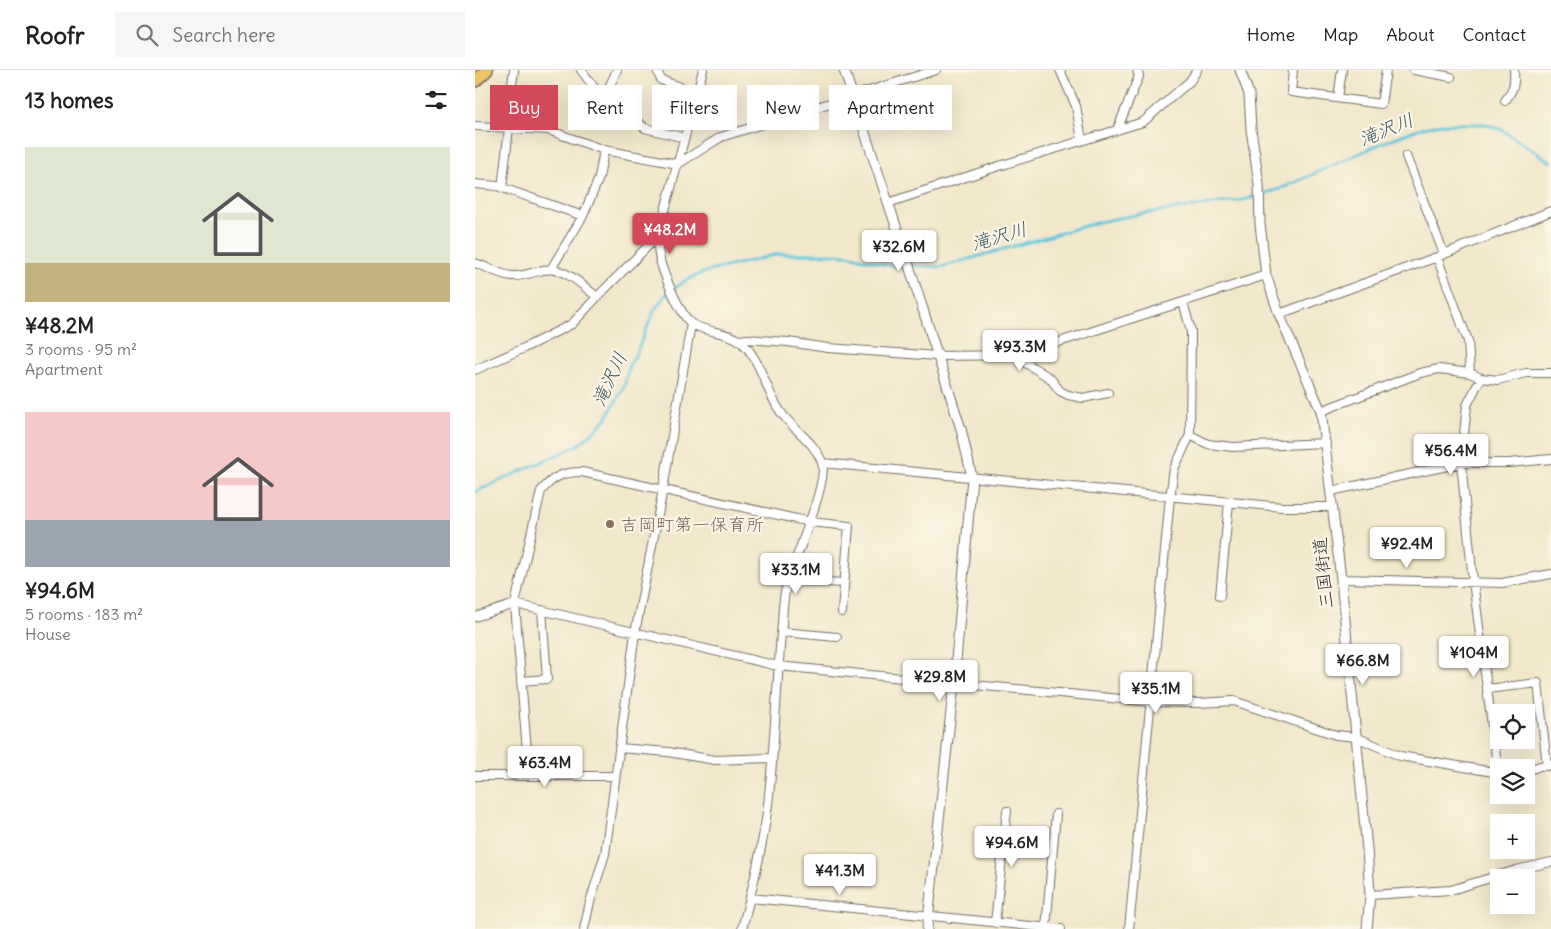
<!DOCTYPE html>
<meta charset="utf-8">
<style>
:root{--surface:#fff;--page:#f6f6f6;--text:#222;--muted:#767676;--line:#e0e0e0;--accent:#d1495b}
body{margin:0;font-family:Delius,"Klee One",sans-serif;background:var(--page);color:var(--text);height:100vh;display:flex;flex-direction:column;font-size:19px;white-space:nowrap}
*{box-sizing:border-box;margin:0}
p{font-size:16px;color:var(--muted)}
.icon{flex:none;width:28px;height:28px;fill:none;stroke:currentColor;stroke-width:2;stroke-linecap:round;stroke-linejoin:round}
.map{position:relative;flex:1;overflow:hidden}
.drawer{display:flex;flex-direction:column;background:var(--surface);width:475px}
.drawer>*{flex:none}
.guide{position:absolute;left:15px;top:15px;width:475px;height:45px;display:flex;gap:10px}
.controls{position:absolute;left:1015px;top:634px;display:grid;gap:10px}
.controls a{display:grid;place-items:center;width:45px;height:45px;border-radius:0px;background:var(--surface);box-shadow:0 5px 20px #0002;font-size:25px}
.price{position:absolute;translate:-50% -42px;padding:0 11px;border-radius:5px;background:#fff;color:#222;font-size:16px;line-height:32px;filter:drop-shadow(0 1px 2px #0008)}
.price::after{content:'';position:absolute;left:50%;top:30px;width:15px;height:11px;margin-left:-8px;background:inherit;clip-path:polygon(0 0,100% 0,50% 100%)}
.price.current{background:var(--accent);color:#fff}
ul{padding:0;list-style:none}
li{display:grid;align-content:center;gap:10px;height:265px;padding:0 25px}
li span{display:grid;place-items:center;height:155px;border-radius:0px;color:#555}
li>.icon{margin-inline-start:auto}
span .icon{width:90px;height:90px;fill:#fffc;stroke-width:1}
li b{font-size:21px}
h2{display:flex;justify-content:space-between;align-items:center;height:60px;padding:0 25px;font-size:21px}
.chip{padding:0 18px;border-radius:0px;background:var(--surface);box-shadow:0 5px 20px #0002;font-size:18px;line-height:45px}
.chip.current{background:var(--accent);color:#fff}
header{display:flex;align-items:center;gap:30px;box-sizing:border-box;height:70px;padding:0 25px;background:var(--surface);border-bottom:1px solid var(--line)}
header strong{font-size:24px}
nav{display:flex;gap:28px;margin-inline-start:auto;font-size:18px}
.search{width:350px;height:45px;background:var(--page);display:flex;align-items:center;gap:12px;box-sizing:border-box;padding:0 18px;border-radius:0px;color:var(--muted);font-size:19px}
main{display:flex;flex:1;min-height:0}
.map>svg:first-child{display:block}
</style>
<header>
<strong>Roofr</strong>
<div class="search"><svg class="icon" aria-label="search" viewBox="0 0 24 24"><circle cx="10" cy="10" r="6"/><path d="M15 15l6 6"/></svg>Search here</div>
<nav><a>Home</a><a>Map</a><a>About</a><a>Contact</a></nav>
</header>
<main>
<section class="drawer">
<h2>13 homes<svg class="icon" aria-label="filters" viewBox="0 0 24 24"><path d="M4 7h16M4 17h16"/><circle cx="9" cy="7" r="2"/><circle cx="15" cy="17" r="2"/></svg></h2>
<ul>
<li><span style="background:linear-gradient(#dfe7d0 75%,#c2b280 0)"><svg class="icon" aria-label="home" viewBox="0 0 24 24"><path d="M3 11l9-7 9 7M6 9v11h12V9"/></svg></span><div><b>¥48.2M</b><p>3 rooms · 95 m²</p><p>Apartment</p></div></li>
<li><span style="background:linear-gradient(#f6c9c9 70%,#9aa5b1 0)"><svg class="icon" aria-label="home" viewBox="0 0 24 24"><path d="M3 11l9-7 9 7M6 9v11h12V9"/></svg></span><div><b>¥94.6M</b><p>5 rooms · 183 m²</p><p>House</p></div></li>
</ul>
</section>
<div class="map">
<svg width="1076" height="859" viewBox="0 0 1076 859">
<rect width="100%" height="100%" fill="#fcf5e5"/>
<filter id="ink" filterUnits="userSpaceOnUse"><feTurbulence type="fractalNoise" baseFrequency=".02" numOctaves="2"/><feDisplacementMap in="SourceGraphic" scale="10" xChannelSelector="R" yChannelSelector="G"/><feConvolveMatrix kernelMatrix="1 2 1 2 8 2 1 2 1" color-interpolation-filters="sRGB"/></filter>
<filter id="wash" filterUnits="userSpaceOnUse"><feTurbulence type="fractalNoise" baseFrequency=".0096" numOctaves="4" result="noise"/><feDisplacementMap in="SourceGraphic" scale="20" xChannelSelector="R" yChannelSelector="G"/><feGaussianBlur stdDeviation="1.12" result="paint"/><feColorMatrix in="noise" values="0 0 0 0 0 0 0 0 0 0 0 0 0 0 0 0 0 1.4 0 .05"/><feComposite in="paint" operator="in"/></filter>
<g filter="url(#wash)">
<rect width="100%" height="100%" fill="#f2e7cb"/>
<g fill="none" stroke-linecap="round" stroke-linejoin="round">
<path stroke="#60c8dd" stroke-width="3" d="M0 422 102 376 113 367 131 349 149 317 154 296 160 286 180 239 191 225 211 210 230 202 304 184H363L377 186 410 195 466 197 624 152 665 144 768 130 805 119 912 71 943 59 967 54H1010L1027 60 1076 92"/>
</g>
</g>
<g filter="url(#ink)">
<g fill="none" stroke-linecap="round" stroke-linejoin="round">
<defs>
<path id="minor" d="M106 0 133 36 154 45 170 58 210 68
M182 0 186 10 222 23
M228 0 183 166C183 172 183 179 184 185 186 199 206 247 217 254 232 263 252 261 265 271 286 288 290 320 305 341 317 359 339 371 347 392 354 412 319 490 312 514 307 529 308 548 306 564 302 614 300 665 295 715 291 764 279 812 267 859
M585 0 601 36 607 70
M818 0 816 22 906 34 911 0
M939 0 976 7
M129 28 142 0
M863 28 867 0
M1030 31C1039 18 1040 15 1039 0
M0 56 73 60 129 80 203 94 246 67 461 0
M31 58 39 0
M642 60 664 6 662 0
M931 86 969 184
M0 114 22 116 108 146
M27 118 34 58
M413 133 524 96 668 52 715 11 722 0
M962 187 993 271 995 303
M0 193C12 197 25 205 37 206 47 207 58 202 68 200 89 196 106 214 122 227
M76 199 108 146 124 108 129 80
M804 244 962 187 1076 141
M264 270 272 269 313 272 353 278 462 286 544 285 791 205
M538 285 575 308 585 321 593 325 608 328 633 323
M0 300 49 278 97 254 122 227 183 166
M1006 308 992 335 986 393 998 511 1023 702
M846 341 945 303 964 299 995 303 1006 308 1023 310 1051 303H1076
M715 365 733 374 758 377 851 373
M347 393 807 437H858
M856 421 986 393H1034L1076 389
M866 509 1027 513 1076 504
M313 510 369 513
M745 526 754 432
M0 547 40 534 303 596 677 632 724 633 759 631 861 665 881 667 925 686 1024 703
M307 562 362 567
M46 611 72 609 67 540
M1012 619 1063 613 1072 696
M144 678 193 682 240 690 297 688
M1051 701 1065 696 1076 695
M0 706H140
M54 706 40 534 66 421C79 406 88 402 107 402L335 452 374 456 367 542
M895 825 976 820 1041 800 1076 792
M275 828 586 859
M520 853 532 741
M571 858 581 744
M109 859 115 832 130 784 160 563 188 419 216 254
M654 859 695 427 699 399 715 365 716 261 708 232"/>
<path id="tertiary" d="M369 0 429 180 486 359 497 407 479 614 452 859
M765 0 774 24 776 59 784 114 785 154 791 205 804 244 846 341 866 509 892 779 895 825 892 859"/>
<path id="primary" d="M0 11 12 0"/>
</defs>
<use href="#minor" stroke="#716d63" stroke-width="10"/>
<use href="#tertiary" stroke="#716d63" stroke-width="11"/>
<use href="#primary" stroke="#716d63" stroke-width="14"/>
<use href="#minor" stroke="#fff" stroke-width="8"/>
<use href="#tertiary" stroke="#fff" stroke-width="9"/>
<use href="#primary" stroke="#f0c369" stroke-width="11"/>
</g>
</g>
<circle fill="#8d6e63" stroke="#fcf5e5" stroke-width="2" cx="135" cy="454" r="5"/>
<g text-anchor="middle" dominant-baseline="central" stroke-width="4.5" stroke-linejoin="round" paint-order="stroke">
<g font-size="18" fill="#785e54" stroke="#fcf5e5" text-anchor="start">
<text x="145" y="454">吉岡町第一保育所</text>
</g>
<g font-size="18" fill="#2b2b2b" stroke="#fcf5e5">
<text transform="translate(848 503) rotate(-96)">三国街道</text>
</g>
<g font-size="19" font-style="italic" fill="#3b5a60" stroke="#fcf5e5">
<text transform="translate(911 59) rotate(-22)">滝沢川</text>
<text transform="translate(524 166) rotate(-16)">滝沢川</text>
<text transform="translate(134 309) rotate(-65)">滝沢川</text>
</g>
</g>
</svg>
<div class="controls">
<a><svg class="icon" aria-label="locate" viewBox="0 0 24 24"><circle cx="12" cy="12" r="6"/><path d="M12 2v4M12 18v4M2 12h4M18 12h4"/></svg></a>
<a><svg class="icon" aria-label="layers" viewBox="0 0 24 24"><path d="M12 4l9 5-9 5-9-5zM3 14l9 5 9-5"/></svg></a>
<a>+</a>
<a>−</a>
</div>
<b class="price current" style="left:195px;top:185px">¥48.2M</b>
<b class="price" style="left:424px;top:202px">¥32.6M</b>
<b class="price" style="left:545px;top:302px">¥93.3M</b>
<b class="price" style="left:976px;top:406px">¥56.4M</b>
<b class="price" style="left:932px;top:499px">¥92.4M</b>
<b class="price" style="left:321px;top:525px">¥33.1M</b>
<b class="price" style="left:999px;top:608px">¥104M</b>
<b class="price" style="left:888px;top:616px">¥66.8M</b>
<b class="price" style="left:465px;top:632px">¥29.8M</b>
<b class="price" style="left:681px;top:644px">¥35.1M</b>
<b class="price" style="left:70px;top:718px">¥63.4M</b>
<b class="price" style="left:537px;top:798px">¥94.6M</b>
<b class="price" style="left:365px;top:826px">¥41.3M</b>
<div class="guide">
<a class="chip current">Buy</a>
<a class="chip">Rent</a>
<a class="chip">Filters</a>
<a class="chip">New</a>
<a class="chip">Apartment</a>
</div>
</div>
</main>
